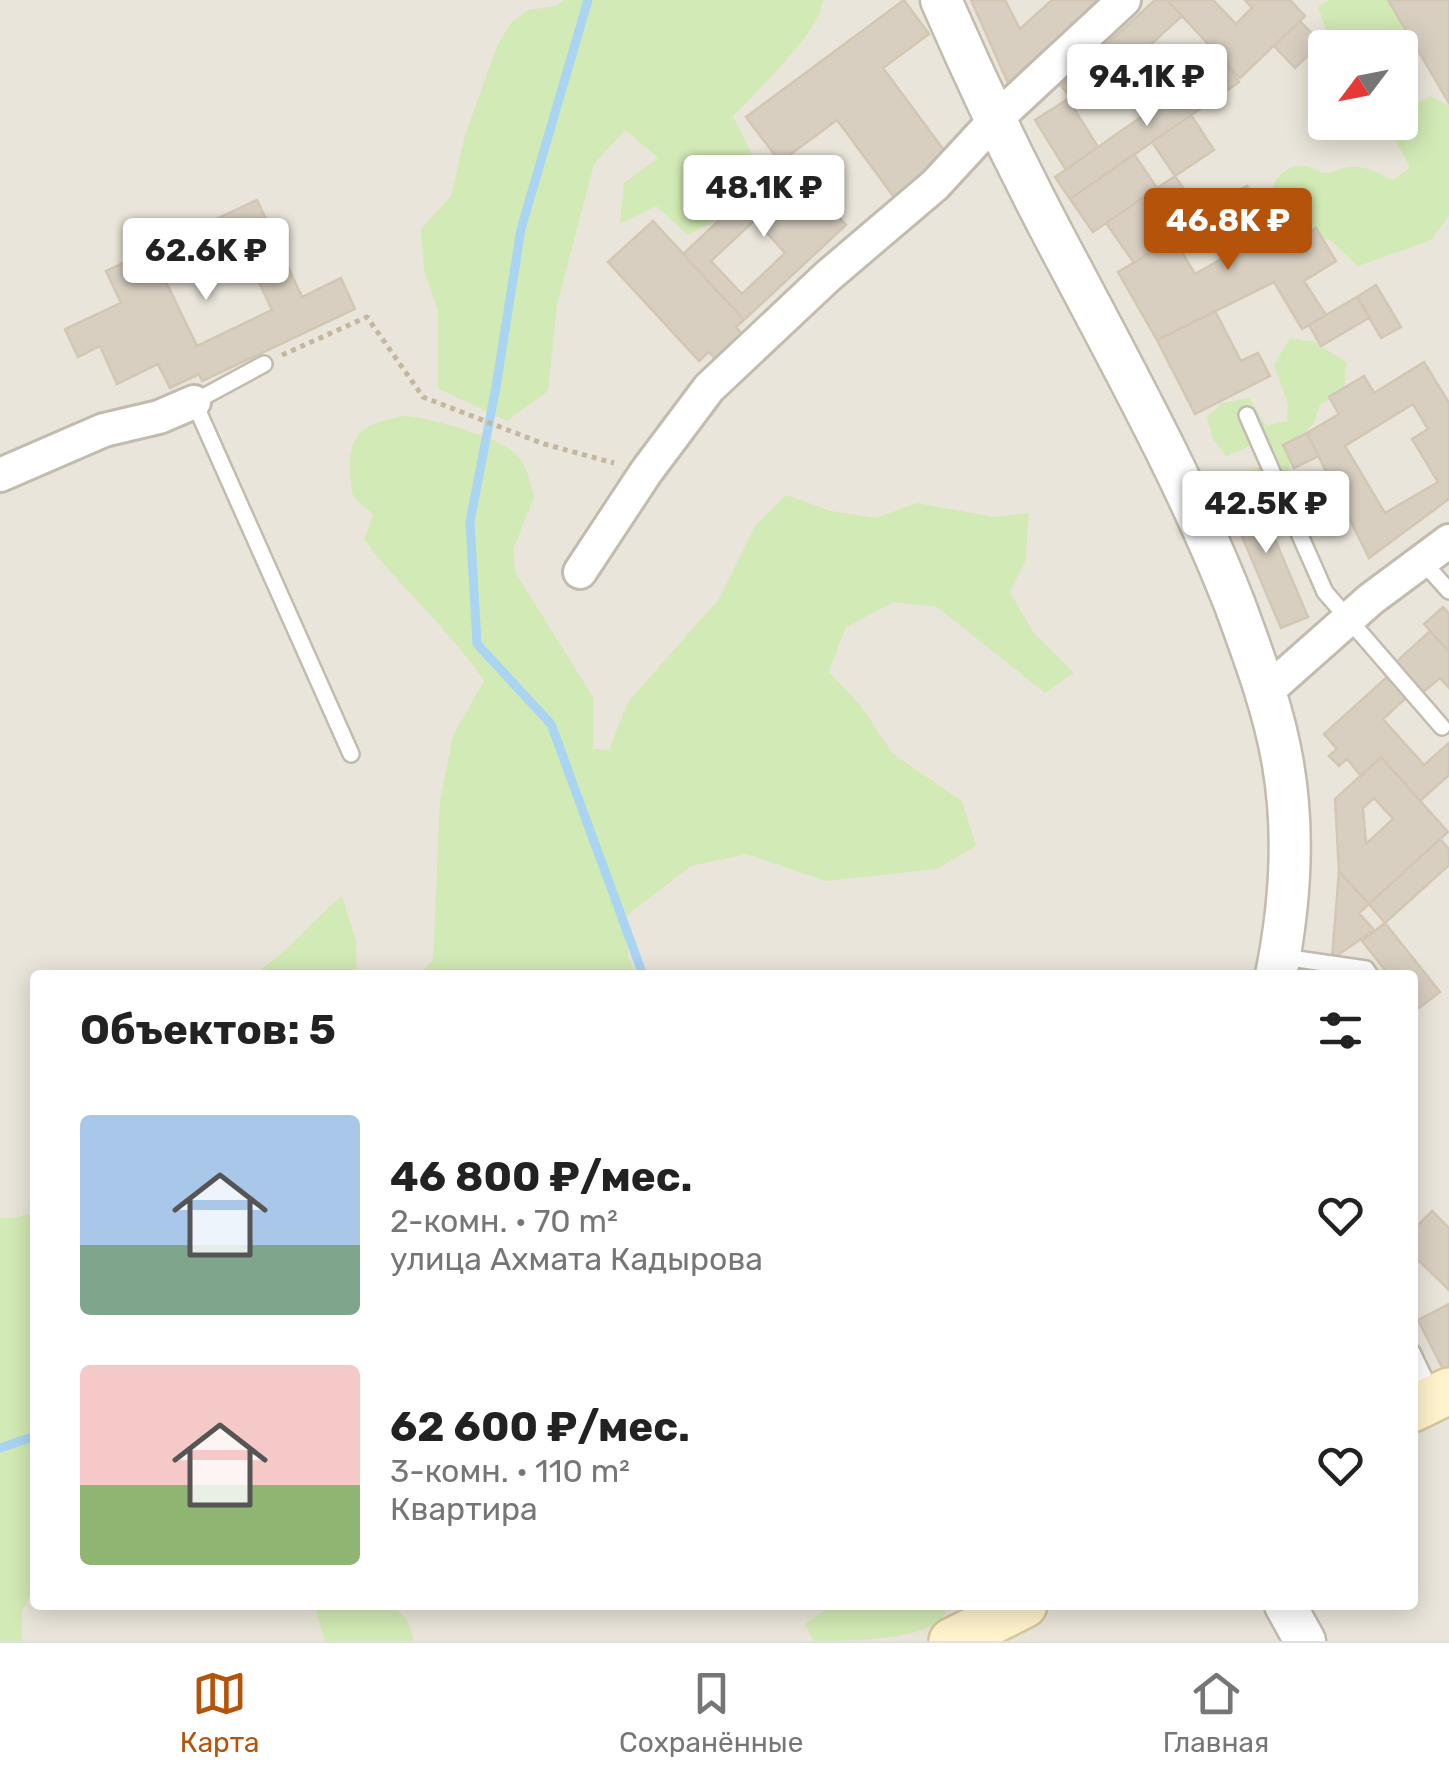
<!DOCTYPE html>
<html lang="ru">
<meta charset="utf-8">
<style>
:root{--surface:#fff;--page:#f2f2f2;--text:#222;--muted:#767676;--line:#e0e0e0;--accent:#b45309}
body{margin:0;font-family:Rubik,sans-serif;background:var(--page);color:var(--text);height:100vh;display:flex;flex-direction:column;font-size:38px;white-space:nowrap}
*{box-sizing:border-box;margin:0}
p{font-size:32px;color:var(--muted)}
.icon{flex:none;width:55px;height:55px;fill:none;stroke:currentColor;stroke-width:2;stroke-linecap:round;stroke-linejoin:round}
.map{position:relative;flex:1;overflow:hidden}
.panel{position:absolute;left:30px;top:970px;width:1388px;height:640px;display:flex;flex-direction:column;background:var(--surface);border-radius:10px;box-shadow:0 5px 25px #0003}
.panel>*{flex:none}
.needle{width:65px;rotate:238deg}
.tools{position:absolute;left:1308px;top:30px;display:grid;gap:20px}
.tools a{display:grid;place-items:center;width:110px;height:110px;border-radius:10px;background:var(--surface);box-shadow:0 5px 25px #0003;font-size:50px}
.price{position:absolute;translate:-50% -85px;padding:0 22px;border-radius:10px;background:#fff;color:#222;font-size:32px;line-height:65px;filter:drop-shadow(0 2px 5px #0008)}
.price::after{content:'';position:absolute;left:50%;top:60px;width:30px;height:22px;margin-left:-15px;background:inherit;clip-path:polygon(0 0,100% 0,50% 100%)}
.price.current{background:var(--accent);color:#fff}
ul{padding:0;list-style:none}
li{display:flex;align-items:center;gap:30px;height:250px;padding:0 50px}
li span{display:grid;place-items:center;flex:none;width:280px;height:200px;border-radius:10px;color:#555}
li>.icon{margin-inline-start:auto}
span .icon{width:120px;height:120px;fill:#fffc;stroke-width:1}
li b{font-size:42px}
h2{display:flex;justify-content:space-between;align-items:center;height:120px;padding:0 50px;font-size:42px}
.menu{display:flex;justify-content:space-around;align-items:center;height:140px;border-top:2px solid var(--line);background:var(--surface);font-size:28px;color:var(--muted)}
.menu a{display:grid;justify-items:center;gap:5px}
.menu .current{color:var(--accent)}
.map>svg:first-child{display:block}
</style>
<div class="map">
<svg width="1449" height="1641" viewBox="0 0 1449 1641">
<rect width="100%" height="100%" fill="#f6f3ec"/>
<path fill="#eae5da" fill-rule="evenodd" d="M0 0H1449V1641H0ZM1325 48H1400V122H1325ZM35 975H1412V1605H35Z"/>
<path fill="#d2eab5" d="M564 0H823C821 31 756 92 733 116L759 169 728 214 688 235 656 206 620 224 624 183 658 158 625 130 594 164 557 305 548 391 507 421 438 388V311L424 271 421 229 451 196 465 135 498 44 511 23 528 10 556 6Z
M1329 0H1389L1410 26 1395 47H1331L1318 6Z
M1431 96 1449 106V216L1431 240 1358 266 1329 239C1319 240 1307 244 1298 242 1257 230 1262 165 1304 166 1312 166 1319 173 1326 173 1334 173 1341 168 1349 167 1365 165 1379 173 1393 180L1410 167 1389 130 1393 123 1400 122V111Z
M1290 338 1315 342 1346 362 1344 392 1320 404 1314 423 1294 444 1285 486 1266 498 1246 474 1261 466 1269 451 1264 440 1226 456 1213 439 1207 417 1222 403 1249 398 1266 426 1287 421 1288 405 1274 365Z
M404 416C428 417 500 437 516 454 527 465 530 482 534 497L513 550 515 572 593 697V749L609 750 628 702 719 599 755 526 786 495 831 511 876 518 917 503 993 517 1029 513 1025 562 1010 592 1033 632 1074 673 1045 693 937 607 893 602 845 628 829 672 861 706 893 754 962 801 976 846 937 869 826 881 747 854 691 866 626 916 628 956 636 975H418L433 961 440 801 453 735 484 681C450 630 402 589 364 540L373 514 353 497C345 445 349 425 404 416Z
M342 896 356 941 357 975H253C287 954 310 922 342 896Z
M35 1212V1587L22 1611V1641H0V1218H14Z
M314 1605H393L407 1620 414 1641H325Z
M832 1605H946C950 1641 846 1641 814 1641L805 1624Z"/>
<g fill="none" stroke-linecap="round" stroke-linejoin="round">
<path stroke="#a9d4f2" stroke-width="9" d="M588 0 521 229 496 387 470 522 477 644 551 724 643 975
M0 1448 35 1436"/>
</g>
<path fill="#d8cfc1" stroke="#d3c7b4" stroke-width="2.5" fill-rule="evenodd" d="M904 0 929 34 883 68 949 157 894 197 837 120 780 162 746 117Z
M971 0H1005L1020 29 1052 0H1099L1008 83Z
M1155 0H1167L1182 16 1081 108 1061 86Z
M1167 0H1213L1236 24 1252 8 1245 0H1290L1305 16 1240 78Z
M1388 0H1449V103L1422 57Z
M1300 21 1321 43 1295 68 1274 46Z
M1223 60 1239 82 1070 199 1055 177Z
M1068 99 1098 147 1066 170 1035 120Z
M1191 115 1214 150 1175 176 1152 142Z
M1134 154 1157 188 1093 232 1070 199Z
M785 159 846 225 744 320 683 254ZM755 220 785 253 742 294 711 261Z
M1175 176 1202 215 1134 263 1106 223Z
M1247 186 1284 248 1316 228 1336 261 1304 281 1326 315 1302 329 1274 282 1157 340 1118 272 1174 239 1195 274 1242 247 1217 202Z
M257 200 302 297 341 278 355 309 202 381 199 374 170 388 158 364 117 384 100 346 78 357 65 329 121 303 106 271ZM242 246 272 310 197 346 166 282Z
M653 221 744 320 736 327 745 337 718 362 709 352 699 361 608 262Z
M1376 285 1401 327 1381 338 1357 297Z
M1357 297 1370 317 1321 346 1309 325Z
M1215 311 1241 361 1258 353 1270 376 1195 414 1157 340Z
M1424 362 1449 403V499L1369 558 1307 433 1339 414 1329 397 1364 376 1374 393ZM1413 404 1428 429 1412 439 1438 482 1385 513 1345 446Z
M1307 433 1319 456 1294 468 1283 445Z
M1251 483 1308 617 1281 628 1224 494Z
M1443 607 1449 614V652L1424 624Z
M1430 631 1449 652V688L1440 678 1422 693 1395 663Z
M1388 676 1407 697 1383 719 1424 765 1449 743V775L1420 801 1381 757 1361 776 1347 759 1339 766 1329 756 1337 749 1324 734Z
M1381 757 1448 832 1369 904 1339 871 1335 799ZM1374 798 1393 819 1366 844 1363 808Z
M1440 839 1449 849V865L1385 923 1369 904Z
M1339 871 1369 904 1359 913 1374 930 1332 959Z
M1385 923 1440 992 1419 1008 1412 1002V975H1389L1362 941Z
M1432 1211 1449 1228V1290L1412 1254V1231Z
M1449 1304V1376L1447 1377 1418 1320Z"/>
<g fill="none" stroke-linecap="round" stroke-linejoin="round">
<defs>
<path id="service" d="M264 364 194 402 351 754
M1247 415 1325 592 1442 727
M1422 561 1449 591
M1283 957 1366 969 1370 975
M1412 1352 1432 1394"/>
<path id="minor" d="M0 475 104 430 159 417 194 402
M580 572 646 472 709 388 828 276 935 185 995 120 1124 0
M1266 692 1371 599 1449 541"/>
<path id="tertiary" d="M941 0C981 92 1025 183 1073 272 1131 382 1190 490 1235 605 1254 657 1274 710 1283 764 1295 834 1290 906 1276 975
M1285 1605 1305 1641"/>
<path id="secondary" d="M1412 1409 1449 1391
M952 1641 1024 1605"/>
</defs>
<use href="#service" stroke="#c2bbae" stroke-width="20"/>
<use href="#minor" stroke="#c2bbae" stroke-width="38"/>
<use href="#tertiary" stroke="#c2bbae" stroke-width="45"/>
<use href="#secondary" stroke="#d6c79b" stroke-width="50"/>
<path stroke="#c4b79f" stroke-width="5" stroke-dasharray="5 5" stroke-linecap="butt" d="M282 355 367 317 423 397 544 444 614 463"/>
<use href="#service" stroke="#fff" stroke-width="15"/>
<use href="#minor" stroke="#fff" stroke-width="32"/>
<use href="#tertiary" stroke="#fff" stroke-width="40"/>
<use href="#secondary" stroke="#fff3cd" stroke-width="45"/>
</g>
</svg>
<div class="tools">
<a><svg class="needle" viewBox="-14 -14 28 28"><path d="M0-13l5 13h-10z" fill="#e53935"/><path d="M0 13l5-13h-10z" fill="#767676"/></svg></a>
</div>
<b class="price" style="left:1147px;top:129px">94.1K ₽</b>
<b class="price" style="left:764px;top:240px">48.1K ₽</b>
<b class="price current" style="left:1228px;top:273px">46.8K ₽</b>
<b class="price" style="left:206px;top:303px">62.6K ₽</b>
<b class="price" style="left:1266px;top:556px">42.5K ₽</b>
<section class="panel">
<h2>Объектов: 5<svg class="icon" aria-label="filters" viewBox="0 0 24 24"><path d="M4 7h16M4 17h16"/><circle cx="9" cy="7" r="2"/><circle cx="15" cy="17" r="2"/></svg></h2>
<ul>
<li><span style="background:linear-gradient(#a9c7e8 65%,#7fa58c 0)"><svg class="icon" aria-label="home" viewBox="0 0 24 24"><path d="M3 11l9-7 9 7M6 9v11h12V9"/></svg></span><div><b>46 800 ₽/мес.</b><p>2-комн. · 70 m²</p><p>улица Ахмата Кадырова</p></div><svg class="icon" aria-label="heart" viewBox="0 0 24 24"><path d="M12 20l-8-8c-3-5 5-10 8-4 3-6 11-1 8 4z"/></svg></li>
<li><span style="background:linear-gradient(#f6c9c9 60%,#8fb573 0)"><svg class="icon" aria-label="home" viewBox="0 0 24 24"><path d="M3 11l9-7 9 7M6 9v11h12V9"/></svg></span><div><b>62 600 ₽/мес.</b><p>3-комн. · 110 m²</p><p>Квартира</p></div><svg class="icon" aria-label="heart" viewBox="0 0 24 24"><path d="M12 20l-8-8c-3-5 5-10 8-4 3-6 11-1 8 4z"/></svg></li>
</ul>
</section>
</div>
<nav class="menu">
<a class="current"><svg class="icon" aria-label="map" viewBox="0 0 24 24"><path d="M3 6l6-2 6 2 6-2v14l-6 2-6-2-6 2zM9 4v14M15 6v14"/></svg>Карта</a>
<a><svg class="icon" aria-label="saved" viewBox="0 0 24 24"><path d="M7 4h10v16l-5-4-5 4z"/></svg>Сохранённые</a>
<a><svg class="icon" aria-label="home" viewBox="0 0 24 24"><path d="M3 11l9-7 9 7M6 9v11h12V9"/></svg>Главная</a>
</nav>
